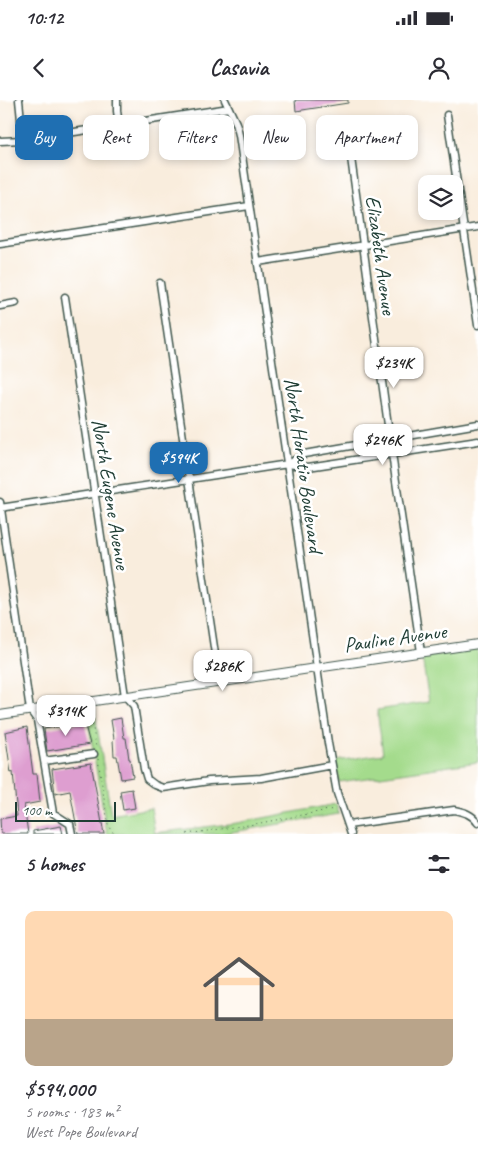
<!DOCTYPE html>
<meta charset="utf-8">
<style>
:root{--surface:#fff;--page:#f7f7f7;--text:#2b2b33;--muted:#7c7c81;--accent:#1f6fb2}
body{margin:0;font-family:Caveat,sans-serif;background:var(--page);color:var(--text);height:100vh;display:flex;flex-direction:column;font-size:19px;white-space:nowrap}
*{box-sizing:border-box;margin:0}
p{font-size:16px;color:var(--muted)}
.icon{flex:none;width:28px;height:28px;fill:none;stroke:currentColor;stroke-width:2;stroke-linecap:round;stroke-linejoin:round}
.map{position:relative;height:734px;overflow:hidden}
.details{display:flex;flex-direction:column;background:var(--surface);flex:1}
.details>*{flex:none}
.top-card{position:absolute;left:15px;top:15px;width:449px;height:45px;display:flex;gap:10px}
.fabs{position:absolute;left:418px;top:75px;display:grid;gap:10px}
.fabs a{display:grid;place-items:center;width:45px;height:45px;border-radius:10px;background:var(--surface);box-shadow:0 2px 8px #0003;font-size:25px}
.scale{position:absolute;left:15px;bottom:12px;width:101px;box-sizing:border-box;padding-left:5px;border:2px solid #1f3d34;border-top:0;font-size:14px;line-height:18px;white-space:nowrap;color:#1f3d34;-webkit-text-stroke:4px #fff;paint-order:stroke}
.price{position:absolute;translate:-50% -42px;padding:0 11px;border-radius:10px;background:#fff;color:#222;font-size:16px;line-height:32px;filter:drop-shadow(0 1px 2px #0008)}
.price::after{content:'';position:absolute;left:50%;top:30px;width:15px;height:11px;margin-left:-8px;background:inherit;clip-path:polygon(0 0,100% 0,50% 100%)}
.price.active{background:var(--accent);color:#fff}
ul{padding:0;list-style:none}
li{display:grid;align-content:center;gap:10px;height:265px;padding:0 25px}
li span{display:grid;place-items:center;height:155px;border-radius:10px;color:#555}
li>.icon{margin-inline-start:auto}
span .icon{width:90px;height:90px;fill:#fffc;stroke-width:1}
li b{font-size:21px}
h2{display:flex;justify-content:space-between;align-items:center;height:60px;padding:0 25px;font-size:21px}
.pill{padding:0 18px;border-radius:10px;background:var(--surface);box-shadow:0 2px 8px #0003;font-size:18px;line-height:45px}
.pill.active{background:var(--accent);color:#fff}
.status{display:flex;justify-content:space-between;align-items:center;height:35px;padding:0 25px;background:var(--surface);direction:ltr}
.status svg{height:14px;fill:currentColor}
header{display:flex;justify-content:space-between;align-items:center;height:65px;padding:0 25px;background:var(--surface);font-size:22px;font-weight:600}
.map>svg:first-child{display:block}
</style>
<div class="status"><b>10:12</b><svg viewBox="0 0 49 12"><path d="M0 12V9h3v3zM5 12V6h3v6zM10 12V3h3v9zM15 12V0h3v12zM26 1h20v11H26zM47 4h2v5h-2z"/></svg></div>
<header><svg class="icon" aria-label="back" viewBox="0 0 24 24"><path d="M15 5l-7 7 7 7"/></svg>Casavia<svg class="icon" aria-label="person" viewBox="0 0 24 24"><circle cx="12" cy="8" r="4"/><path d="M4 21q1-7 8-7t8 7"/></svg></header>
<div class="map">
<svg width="478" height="734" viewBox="0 0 478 734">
<rect width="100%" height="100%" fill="#fff"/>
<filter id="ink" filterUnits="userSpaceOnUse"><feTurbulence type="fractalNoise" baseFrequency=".02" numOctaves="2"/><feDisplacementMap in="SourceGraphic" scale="10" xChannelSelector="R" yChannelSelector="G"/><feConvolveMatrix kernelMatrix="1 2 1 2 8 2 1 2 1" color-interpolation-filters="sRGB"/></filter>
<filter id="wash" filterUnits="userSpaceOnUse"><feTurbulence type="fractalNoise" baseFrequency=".0096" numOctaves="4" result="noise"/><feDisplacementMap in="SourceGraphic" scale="20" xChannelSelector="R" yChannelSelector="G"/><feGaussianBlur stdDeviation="1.12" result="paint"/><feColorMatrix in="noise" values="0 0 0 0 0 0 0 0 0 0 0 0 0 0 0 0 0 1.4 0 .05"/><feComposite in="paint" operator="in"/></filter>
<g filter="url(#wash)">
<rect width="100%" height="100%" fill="#f9eddd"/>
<path fill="#a4db8c" stroke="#628c60" d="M478 549V662L339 682 336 661 383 654 377 610 429 602 422 557Z
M94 606 111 715 151 708 155 733 237 723 336 704 339 714 221 734H107L86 608Z"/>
<g id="blocks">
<path fill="#de9ed0" d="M295 0H348V3L296 11Z
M121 618 124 638H126L129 659H130L133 677 121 679 117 656H114L113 640 114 639 111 620Z
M84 622 90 644 47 651 44 629Z
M27 627 33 674H37L40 702 24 705 28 734H1L0 719 17 716 13 672 11 673 5 632Z
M91 663 104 734H78L70 691 55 694 52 669Z
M132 689 135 708 123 710 120 691Z
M61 726 63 734H33V731Z"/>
</g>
</g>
<g filter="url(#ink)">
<use href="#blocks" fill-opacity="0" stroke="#40574d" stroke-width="1"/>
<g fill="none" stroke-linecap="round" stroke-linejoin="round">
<defs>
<path id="minor" d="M19 0 23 40
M117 0V11L119 25
M225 0 236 23 239 35 328 643 337 693 351 734
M447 15 478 225
M347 29 392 354 421 552
M0 41 23 40 229 8
M0 144 249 106
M258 162 478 127
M160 183 219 581
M65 197 125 596 134 606 144 669 147 679 155 685 163 688 209 681 261 678 332 665
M0 206 16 203
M288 364 304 354 478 324
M0 402 30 610 37 620 53 713 70 724 72 734
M0 408 288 364 308 367 478 341
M44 661 94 654
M348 725 454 710C464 712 472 714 478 723"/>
<path id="tertiary" d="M0 615 478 544"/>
</defs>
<use href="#minor" stroke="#40574d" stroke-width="9"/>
<use href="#tertiary" stroke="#40574d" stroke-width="10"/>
<path stroke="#40574d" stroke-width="1" stroke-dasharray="1 4" stroke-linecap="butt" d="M89 610 92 622 96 647
M98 659 108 724 111 731 116 734
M187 734 255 724 334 709"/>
<use href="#minor" stroke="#fff" stroke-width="6"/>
<use href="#tertiary" stroke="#fff" stroke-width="8"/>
</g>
</g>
<g text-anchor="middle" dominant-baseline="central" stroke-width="5" stroke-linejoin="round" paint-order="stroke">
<g font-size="21" fill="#1f3d34" stroke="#fff">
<text transform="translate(381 155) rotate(82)">Elizabeth Avenue</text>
<text transform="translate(304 365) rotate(82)">North Horatio Boulevard</text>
<text transform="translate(111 394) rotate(81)">North Eugene Avenue</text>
<text transform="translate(395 538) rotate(-8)">Pauline Avenue</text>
</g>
</g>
</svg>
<div class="fabs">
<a><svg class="icon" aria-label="layers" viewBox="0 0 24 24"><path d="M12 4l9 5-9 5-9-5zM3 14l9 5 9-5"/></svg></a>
</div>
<div class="scale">100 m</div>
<b class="price" style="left:394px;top:289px">$234K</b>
<b class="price" style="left:383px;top:366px">$246K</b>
<b class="price active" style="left:179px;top:384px">$594K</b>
<b class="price" style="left:223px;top:592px">$286K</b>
<b class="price" style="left:66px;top:637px">$314K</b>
<div class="top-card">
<a class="pill active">Buy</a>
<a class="pill">Rent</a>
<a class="pill">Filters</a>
<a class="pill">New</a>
<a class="pill">Apartment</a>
</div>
</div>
<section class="details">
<h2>5 homes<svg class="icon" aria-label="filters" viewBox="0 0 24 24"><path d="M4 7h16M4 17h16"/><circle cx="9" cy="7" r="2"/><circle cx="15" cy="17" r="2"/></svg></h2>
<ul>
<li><span style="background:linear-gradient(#ffd9b3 70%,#b9a48a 0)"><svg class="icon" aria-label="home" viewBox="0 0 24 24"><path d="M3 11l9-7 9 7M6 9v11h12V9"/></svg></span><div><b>$594,000</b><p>5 rooms · 183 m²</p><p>West Pope Boulevard</p></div></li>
</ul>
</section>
